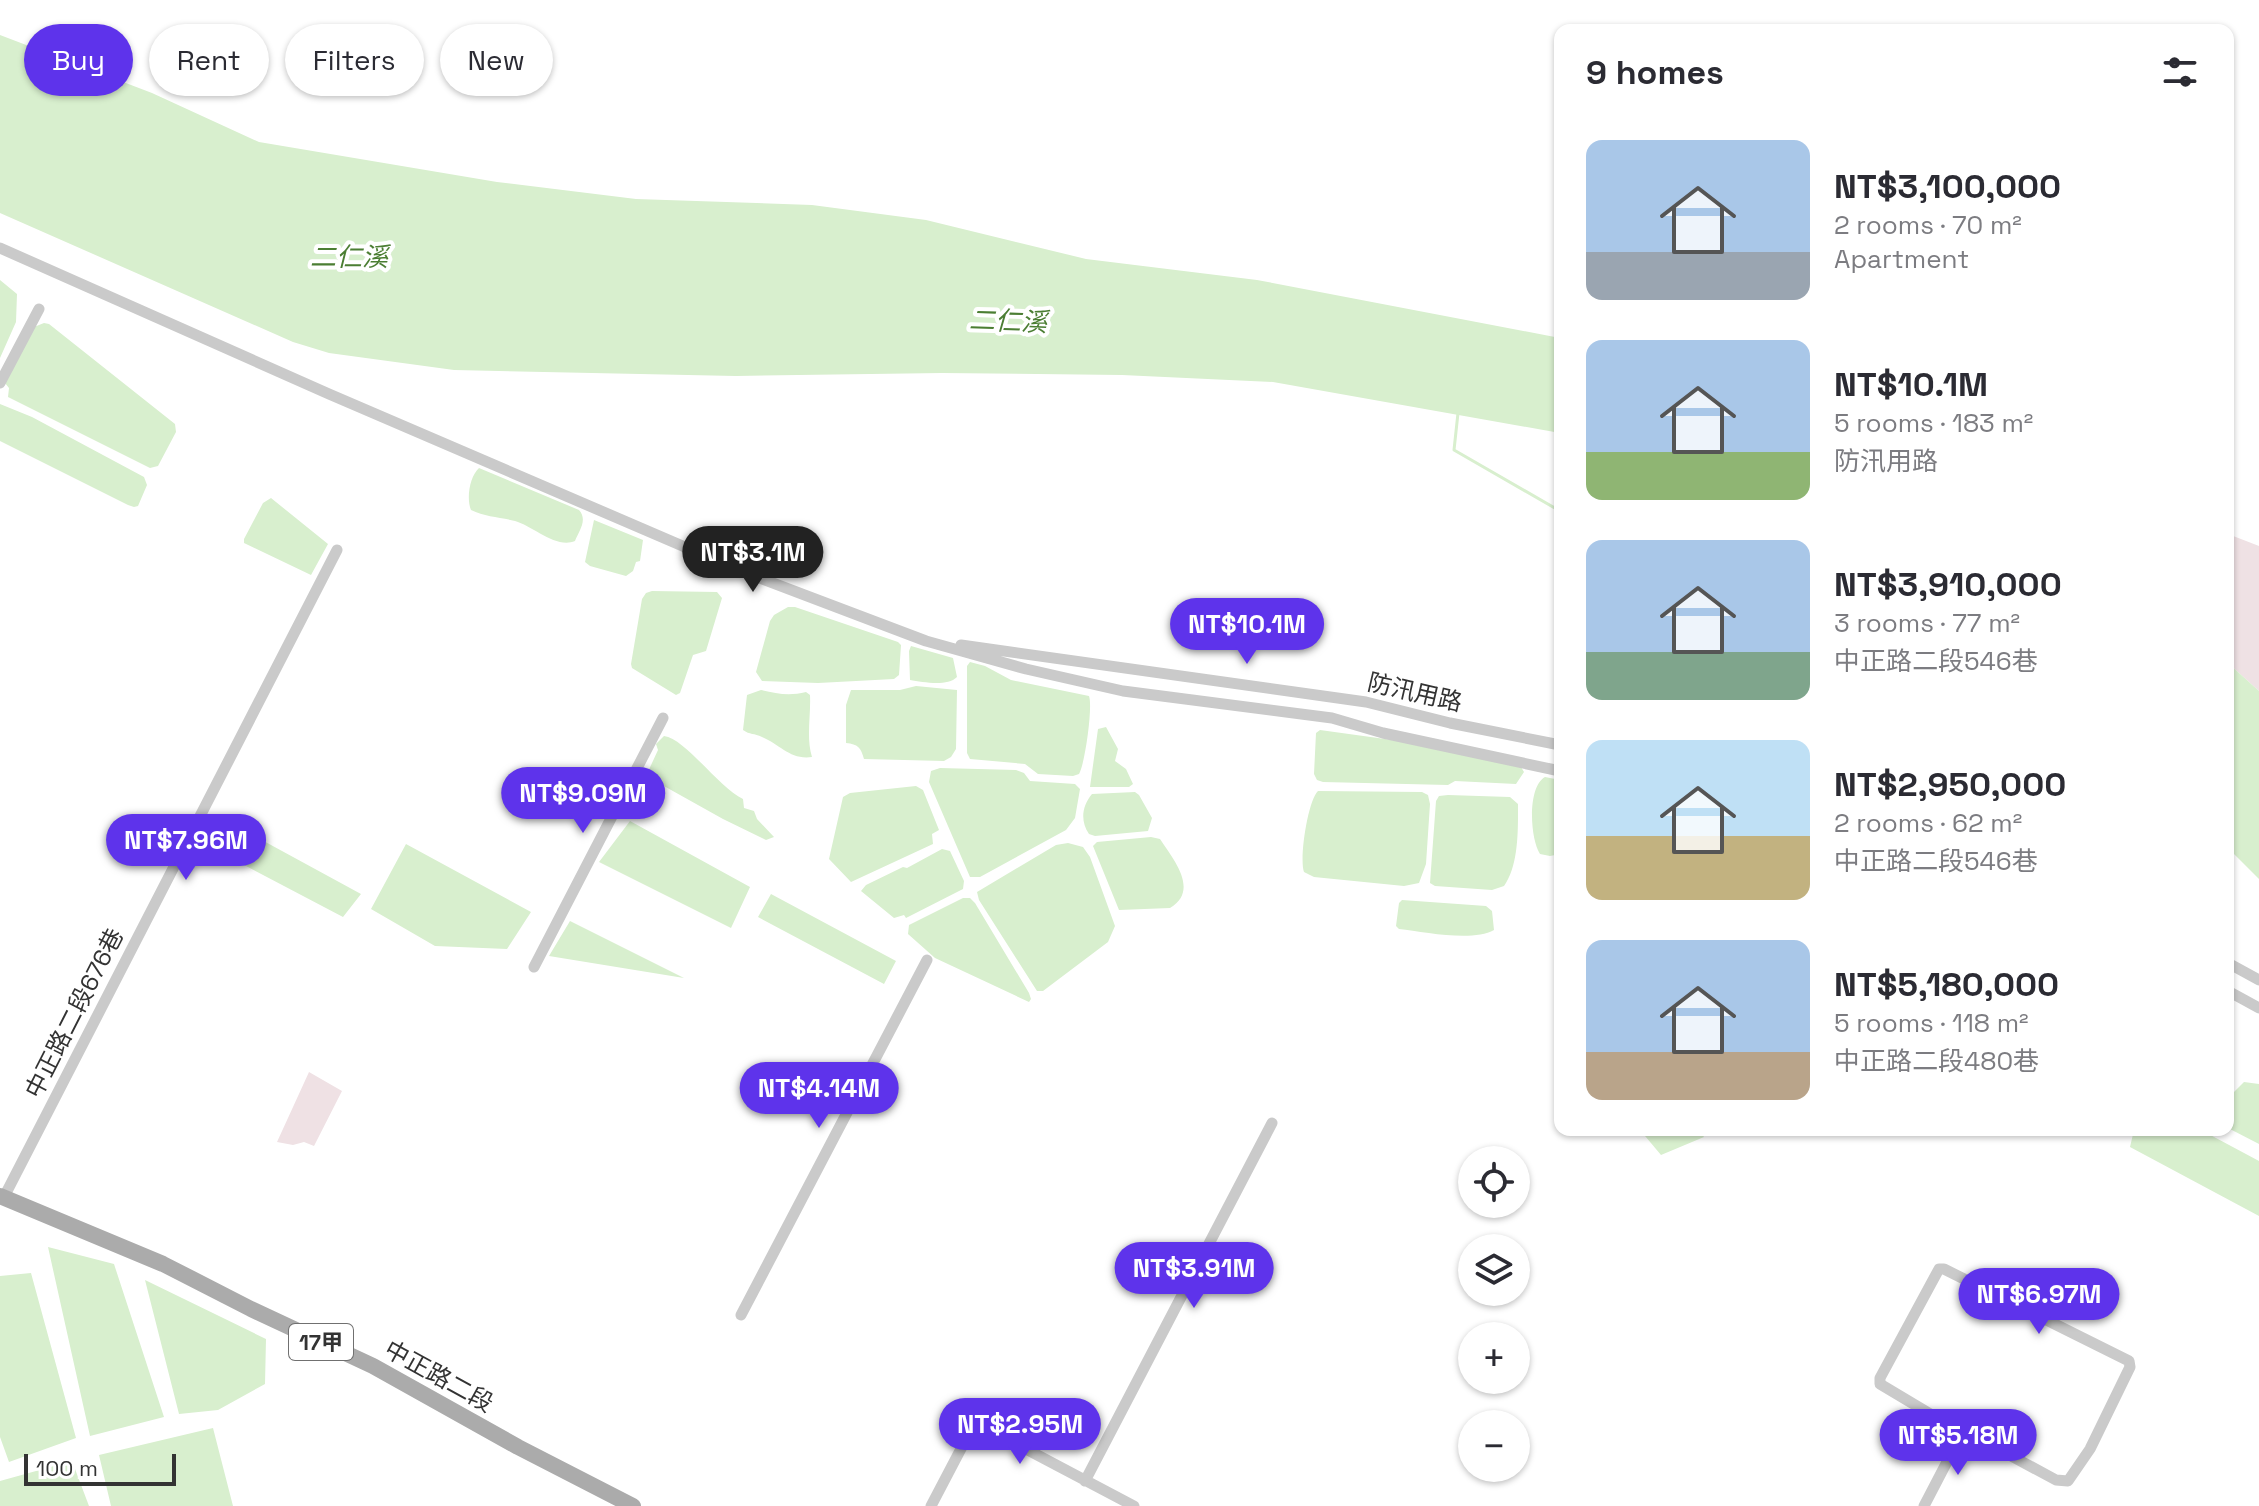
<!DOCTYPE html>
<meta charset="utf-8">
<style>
:root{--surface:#fff;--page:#f7f7f7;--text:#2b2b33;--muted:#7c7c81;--accent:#5e33eb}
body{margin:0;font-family:"Space Grotesk","Noto Sans TC",sans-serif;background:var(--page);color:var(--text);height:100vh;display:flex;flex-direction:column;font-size:30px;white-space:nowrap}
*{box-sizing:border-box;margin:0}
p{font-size:26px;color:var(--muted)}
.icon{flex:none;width:44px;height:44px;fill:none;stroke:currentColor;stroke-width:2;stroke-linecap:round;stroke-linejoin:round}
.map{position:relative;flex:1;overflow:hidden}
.side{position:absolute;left:1554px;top:24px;width:680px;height:1112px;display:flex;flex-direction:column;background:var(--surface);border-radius:16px;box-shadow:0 2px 6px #0004}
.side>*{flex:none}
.hud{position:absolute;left:24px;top:24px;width:760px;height:72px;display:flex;gap:16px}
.tools{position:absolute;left:1458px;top:1146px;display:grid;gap:16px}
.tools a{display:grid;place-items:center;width:72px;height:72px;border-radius:50%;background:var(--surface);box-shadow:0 2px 6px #0004;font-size:40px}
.scale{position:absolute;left:24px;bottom:20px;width:152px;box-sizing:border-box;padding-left:8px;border:4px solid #333;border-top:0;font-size:22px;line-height:28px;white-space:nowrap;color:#333;-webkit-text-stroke:6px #fff;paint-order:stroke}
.price{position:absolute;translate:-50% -68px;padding:0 18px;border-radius:28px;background:var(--accent);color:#fff;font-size:26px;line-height:52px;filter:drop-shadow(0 2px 4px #0008)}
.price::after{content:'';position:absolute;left:50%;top:48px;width:24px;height:18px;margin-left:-12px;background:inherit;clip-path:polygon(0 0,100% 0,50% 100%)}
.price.selected{background:#222;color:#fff}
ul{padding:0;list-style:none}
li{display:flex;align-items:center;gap:24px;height:200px;padding:0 32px}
li span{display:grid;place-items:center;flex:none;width:224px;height:160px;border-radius:16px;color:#555}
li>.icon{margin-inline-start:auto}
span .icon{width:96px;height:96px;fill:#fffc;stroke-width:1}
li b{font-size:34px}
h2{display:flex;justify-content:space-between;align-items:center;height:96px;padding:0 32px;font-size:34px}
.pill{padding:0 28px;border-radius:36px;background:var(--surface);box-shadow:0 2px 6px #0004;font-size:28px;line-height:72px}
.pill.selected{background:var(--accent);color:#fff}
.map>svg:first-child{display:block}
</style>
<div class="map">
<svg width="2259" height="1506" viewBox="0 0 2259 1506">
<rect width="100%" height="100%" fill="#fff"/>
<path fill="#efe1e4" d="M2228 534 2259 546V691L2228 663Z
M309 1072 342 1091 314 1146 304 1142 293 1145 277 1142Z"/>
<path fill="#d8efce" d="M0 35 152 93 259 142 497 182 636 199 812 205 926 220 1086 259 1257 280 1560 338V433L1273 382 1122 375 942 373 736 376 454 370 329 353 293 342 0 213Z
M0 280 17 294 16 322 0 358Z
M44 323 49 324 175 424 176 432 158 466 150 468 8 397 9 388 5 383 34 327Z
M0 404 32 417 144 477 147 485 138 506 134 507 128 505 0 441Z
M479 468 579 510C588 520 579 531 575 541 556 549 533 526 515 521 500 517 485 517 471 510 466 498 470 476 479 468Z
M271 498 328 544 311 575 244 543V539L263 503Z
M594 520 643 540 640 561 636 562 633 571 626 576 590 566 585 562Z
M652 591 717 592 722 598 706 651 693 655 680 693 676 695 632 668 631 664 642 599 646 593Z
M788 607H795L898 642 901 645 899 675 894 679 818 683 762 681 756 672 770 621 774 615Z
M911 646 953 658 957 677C947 687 923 682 910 680L909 651Z
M970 662 985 666 1011 680 1089 696C1093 706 1085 764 1079 774L1073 776 1038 774 1025 764 970 759 967 753V666Z
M2228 663 2259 691V879L2228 848Z
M916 686 957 690 956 749 951 757 944 761 864 759C861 748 858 744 846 743V705L851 690H900Z
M761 690C777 694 790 696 806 692L810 695C811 716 806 738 812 757 790 760 781 745 762 737 754 733 750 735 743 730L747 695Z
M1106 727 1118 749 1115 761 1126 769 1133 784 1129 787H1090L1098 729Z
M1320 730 1414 743 1521 767 1524 772 1516 784 1455 781 1448 785 1323 782 1317 780 1314 774 1316 733Z
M664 736C686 739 719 788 743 799L744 808 754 811 757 819 774 837 766 840 723 819 646 776 658 750 656 744Z
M940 768 1016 770 1024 773 1030 781 1075 784 1080 789 1075 818 1066 830 980 877H970L929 782 931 771Z
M1545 777 1560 780V854L1550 856 1540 854C1530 839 1527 787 1545 777Z
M916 786 923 790 939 830 932 834 933 844 851 882 829 859 843 797 850 793Z
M1318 791 1422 792 1428 795 1430 804 1426 864 1419 883 1404 886 1314 877 1304 872C1299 859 1308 800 1318 791Z
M1135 792 1139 795 1152 818 1148 831 1095 836 1089 834C1080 821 1082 806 1092 794Z
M1448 795 1510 797 1518 804C1518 829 1519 865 1504 886L1492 890 1435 886 1430 883 1436 801 1439 796Z
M218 816 361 894 343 917 204 844Z
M630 821 750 887 731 928 599 862Z
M1151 837 1160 839C1173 859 1200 890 1170 908L1119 910 1093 846 1097 842Z
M1068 843 1083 847 1090 857 1115 926 1108 942 1043 991H1037L979 900 977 892 1056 845Z
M406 844 531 912 507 949 435 946 371 909Z
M942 849 950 851 964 881 963 889 906 918 904 915 894 918 861 891 866 885 903 867 907 868Z
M771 894 896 961 884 984 758 917Z
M963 898H970L975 903 1029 993 1031 999 1029 1002 935 958 908 934 909 925Z
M1402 900 1486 906 1492 911 1494 930C1473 942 1424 932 1399 929L1396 926 1399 903Z
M570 921 684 978 549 956Z
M2244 1082 2259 1084V1144L2228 1128V1098Z
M1640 1130H1699L1704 1137 1661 1155Z
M2134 1130H2201L2259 1161V1216L2130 1147Z
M48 1247 114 1264 164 1417 90 1436Z
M31 1273 76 1438 9 1462 0 1437V1276Z
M145 1280 266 1339 265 1384 218 1410 179 1414Z
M213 1428 233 1506H111L99 1455Z
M72 1461 89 1506H0V1481Z"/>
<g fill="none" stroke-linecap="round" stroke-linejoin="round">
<path stroke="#d8efce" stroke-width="3" d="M1458 413 1454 450 1560 511"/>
<path stroke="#cacaca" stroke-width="11" d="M0 248 329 394 736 569 926 641 1026 669 1123 691 1332 718 1383 733 1560 771
M0 383 39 309
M961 645 1366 702 1450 723 1560 745
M2228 963 2259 980
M534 967 663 718
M2228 991 2259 1008
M4 1197 337 550
M1939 1269H1944L2129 1361 2130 1367 2090 1449 2068 1481 2056 1480 1991 1445 1962 1433 1880 1384V1378Z
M741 1315 927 960
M1085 1481 1272 1123
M931 1506 975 1422 1134 1506
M1924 1506 1962 1433"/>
<path stroke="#ababab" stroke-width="16" d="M0 1196 163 1264 251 1309 373 1366 518 1447 633 1506"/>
</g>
<g text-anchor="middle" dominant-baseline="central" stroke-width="8" stroke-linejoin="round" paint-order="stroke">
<rect fill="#fff" stroke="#707070" stroke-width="2" x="289" y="1324" width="64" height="36" rx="6"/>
<g font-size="22" font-weight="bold" fill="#333">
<text x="321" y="1342">17甲</text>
</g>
<g font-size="24" fill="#333" stroke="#fff">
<text transform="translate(1415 692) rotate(13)">防汛用路</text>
<text transform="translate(74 1013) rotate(-63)">中正路二段676巷</text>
<text transform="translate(439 1376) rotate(29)">中正路二段</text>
</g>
<g font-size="26" font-style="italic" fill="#4b7e33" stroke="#fff">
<text x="349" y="257">二仁溪</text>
<text transform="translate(1008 321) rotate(2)">二仁溪</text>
</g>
</g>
</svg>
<div class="tools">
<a><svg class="icon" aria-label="locate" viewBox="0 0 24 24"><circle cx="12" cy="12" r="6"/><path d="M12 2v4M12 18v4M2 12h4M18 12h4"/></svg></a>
<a><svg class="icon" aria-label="layers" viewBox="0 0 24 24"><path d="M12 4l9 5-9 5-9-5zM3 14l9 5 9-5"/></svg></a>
<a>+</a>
<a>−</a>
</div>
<div class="scale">100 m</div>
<b class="price selected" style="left:753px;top:594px">NT$3.1M</b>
<b class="price" style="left:1247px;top:666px">NT$10.1M</b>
<b class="price" style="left:583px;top:835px">NT$9.09M</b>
<b class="price" style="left:186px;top:882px">NT$7.96M</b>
<b class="price" style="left:819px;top:1130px">NT$4.14M</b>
<b class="price" style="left:1194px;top:1310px">NT$3.91M</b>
<b class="price" style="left:2039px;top:1336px">NT$6.97M</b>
<b class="price" style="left:1020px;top:1466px">NT$2.95M</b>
<b class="price" style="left:1958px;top:1477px">NT$5.18M</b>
<div class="hud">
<a class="pill selected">Buy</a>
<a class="pill">Rent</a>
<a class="pill">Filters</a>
<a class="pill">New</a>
</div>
<section class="side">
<h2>9 homes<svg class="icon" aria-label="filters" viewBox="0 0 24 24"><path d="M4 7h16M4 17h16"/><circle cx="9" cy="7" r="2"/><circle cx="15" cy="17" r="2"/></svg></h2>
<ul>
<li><span style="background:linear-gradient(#a9c7e8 70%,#9aa5b1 0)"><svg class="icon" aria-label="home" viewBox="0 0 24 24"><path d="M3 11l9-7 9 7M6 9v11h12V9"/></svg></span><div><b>NT$3,100,000</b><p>2 rooms · 70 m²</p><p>Apartment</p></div></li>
<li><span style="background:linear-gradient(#a9c7e8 70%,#8fb573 0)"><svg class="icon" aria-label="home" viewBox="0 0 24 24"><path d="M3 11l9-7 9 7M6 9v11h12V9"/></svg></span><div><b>NT$10.1M</b><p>5 rooms · 183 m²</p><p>防汛用路</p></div></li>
<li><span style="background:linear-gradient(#a9c7e8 70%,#7fa58c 0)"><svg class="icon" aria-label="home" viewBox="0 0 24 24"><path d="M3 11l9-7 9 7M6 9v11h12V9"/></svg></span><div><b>NT$3,910,000</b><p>3 rooms · 77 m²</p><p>中正路二段546巷</p></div></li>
<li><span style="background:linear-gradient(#bfe0f5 60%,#c2b280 0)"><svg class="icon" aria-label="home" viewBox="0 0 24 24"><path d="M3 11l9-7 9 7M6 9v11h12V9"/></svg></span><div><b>NT$2,950,000</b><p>2 rooms · 62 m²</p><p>中正路二段546巷</p></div></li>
<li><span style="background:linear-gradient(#a9c7e8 70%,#b9a48a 0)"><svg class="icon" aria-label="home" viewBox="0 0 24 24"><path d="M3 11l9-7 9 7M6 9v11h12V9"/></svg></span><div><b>NT$5,180,000</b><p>5 rooms · 118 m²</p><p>中正路二段480巷</p></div></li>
</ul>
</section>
</div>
